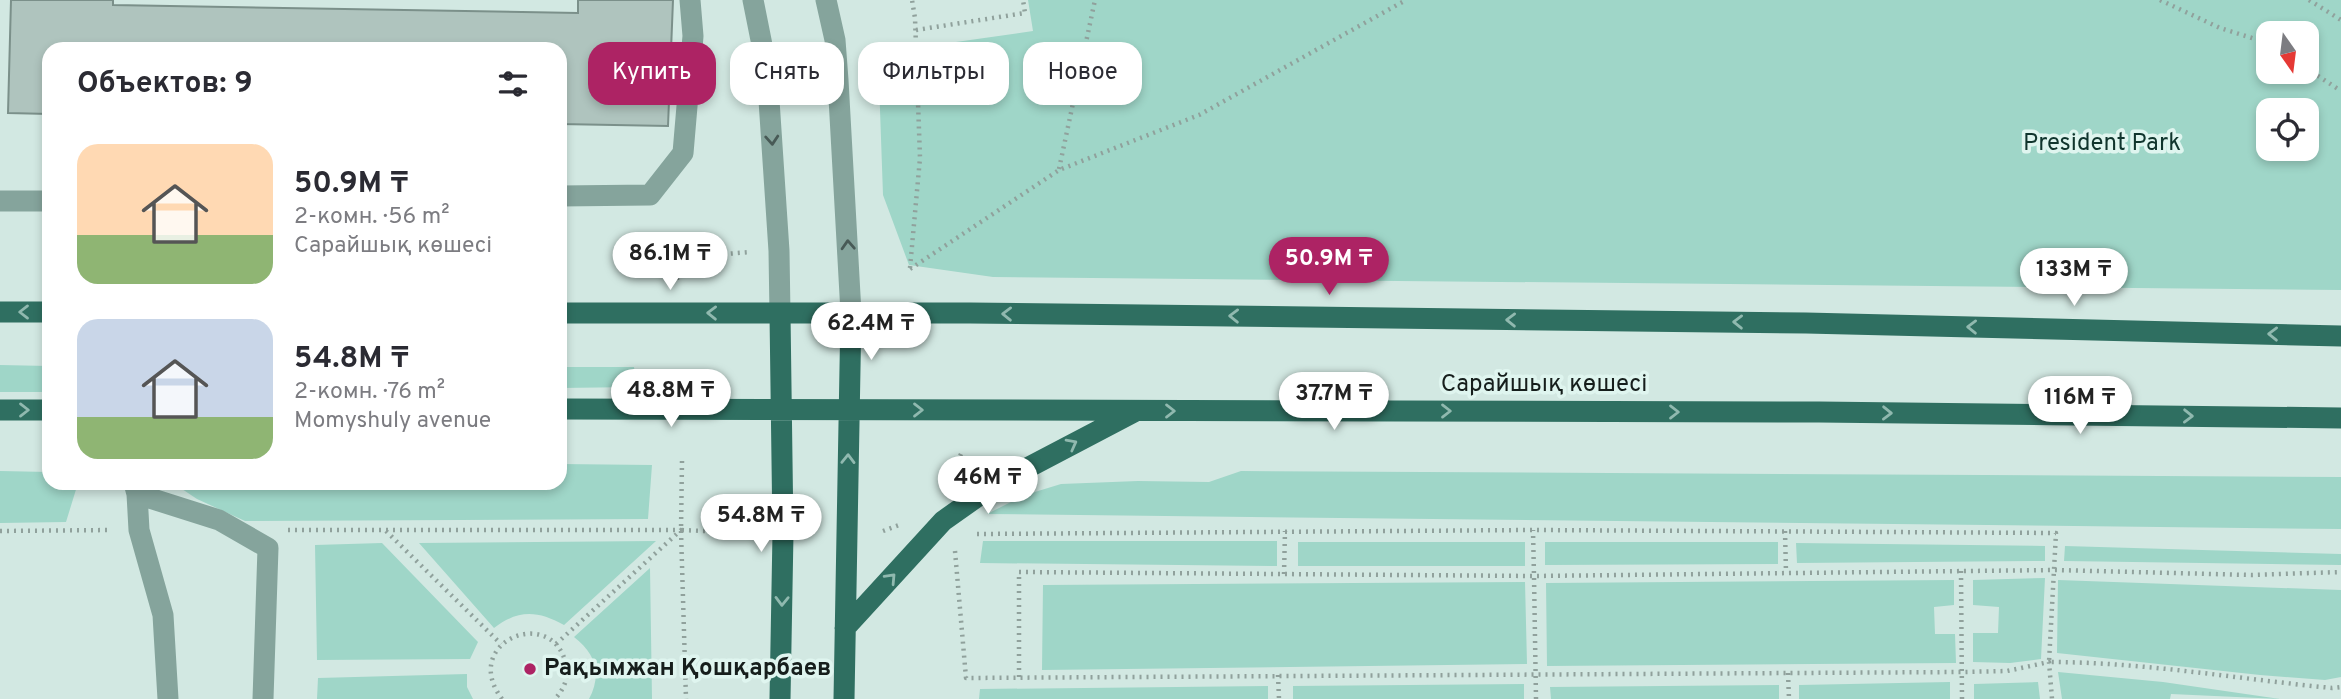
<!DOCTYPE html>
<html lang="ru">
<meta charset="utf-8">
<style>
:root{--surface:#fff;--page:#f7f7f7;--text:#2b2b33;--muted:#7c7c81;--accent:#ad2364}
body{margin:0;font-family:Overpass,sans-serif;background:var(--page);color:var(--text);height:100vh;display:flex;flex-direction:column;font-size:26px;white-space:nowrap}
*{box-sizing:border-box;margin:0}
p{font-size:23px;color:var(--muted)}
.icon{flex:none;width:38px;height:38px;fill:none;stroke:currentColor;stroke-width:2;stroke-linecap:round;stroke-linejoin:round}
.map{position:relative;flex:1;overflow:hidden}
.drawer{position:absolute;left:42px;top:42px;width:525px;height:448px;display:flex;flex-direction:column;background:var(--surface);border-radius:21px;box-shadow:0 4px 10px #0003}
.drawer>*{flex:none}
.hud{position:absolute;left:588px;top:42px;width:665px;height:63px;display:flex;gap:14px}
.needle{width:46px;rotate:166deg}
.controls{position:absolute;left:2256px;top:21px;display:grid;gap:14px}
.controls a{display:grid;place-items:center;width:63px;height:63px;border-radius:14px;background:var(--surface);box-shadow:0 4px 10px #0003;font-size:35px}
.price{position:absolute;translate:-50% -60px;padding:0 16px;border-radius:24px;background:#fff;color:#222;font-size:23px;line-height:46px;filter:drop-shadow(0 2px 4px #0008)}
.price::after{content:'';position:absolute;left:50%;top:42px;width:21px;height:16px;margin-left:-10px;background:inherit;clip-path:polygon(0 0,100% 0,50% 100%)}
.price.selected{background:var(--accent);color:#fff}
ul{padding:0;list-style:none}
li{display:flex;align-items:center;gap:21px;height:175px;padding:0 35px}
li span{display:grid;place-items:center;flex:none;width:196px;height:140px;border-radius:21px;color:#555}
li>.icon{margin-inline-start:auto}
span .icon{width:84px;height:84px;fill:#fffc;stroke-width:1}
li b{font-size:30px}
h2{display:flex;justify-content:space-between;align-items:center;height:84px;padding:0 35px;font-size:30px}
.chip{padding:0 24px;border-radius:21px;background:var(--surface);box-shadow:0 4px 10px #0003;font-size:24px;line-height:63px}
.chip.selected{background:var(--accent);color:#fff}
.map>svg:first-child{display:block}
</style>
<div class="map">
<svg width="2341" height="699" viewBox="0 0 2341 699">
<rect width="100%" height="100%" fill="#d2e8e2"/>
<path fill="#9fd6c8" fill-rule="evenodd" d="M1028 0H2341V290L993 277 909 265 883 195 878 53 1033 31ZM2268 33H2306V72H2268ZM2268 110H2306V149H2268Z
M0 365 49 366V392H0Z
M560 367H634L637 387 560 388Z
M560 464 652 465 648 519 245 521 197 499 173 483H560Z
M0 471 49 472V483H78L66 522 0 523Z
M1241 471 2341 477V529L987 514 1025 495 1061 484 1138 481 1209 482Z
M656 541 564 625C538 611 519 609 494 628L419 543Z
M983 541H1277V566L980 563Z
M1298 542H1525V566H1298Z
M1545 542H1778V564L1545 565Z
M382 543 478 642 470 659 317 660 315 545Z
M1796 543 2045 546V561L1797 563Z
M2065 546 2341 554V565L2064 561Z
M650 568 652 699H589C602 674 596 654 574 637Z
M2045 578 2041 659 2010 663 1973 662V633H1998L1999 607 1973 605V580Z
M1954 580V605L1934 607 1935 634H1955L1956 663 1547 666 1546 583Z
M2058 580 2341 590V677L2325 680 2260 675 2057 653Z
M1525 582 1527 664 1042 670 1043 585Z
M2058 672 2163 682 2280 699 2171 694 2170 699H2062Z
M467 674V687L473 699H317L318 678Z
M1950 682V699H1799V685Z
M2038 682 2040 699H1974V684Z
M1524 684V699H1293V686Z
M1779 685V699H1551L1550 687Z
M1268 686V699H979L980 689Z"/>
<path fill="#afc4be" stroke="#7b908a" stroke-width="2" d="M11 0H113V5L578 13V0H673L668 126 560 124V49H49V114L8 113Z"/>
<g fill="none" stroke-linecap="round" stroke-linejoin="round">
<path stroke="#90a19c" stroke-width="4.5" stroke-dasharray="2 5" stroke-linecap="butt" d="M2160 0 2220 28 2268 43
M2309 0 2341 20
M916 30 1025 13 1023 0
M2306 68 2341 91
M1059 169 1095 0
M910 268 920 158 915 18 912 0
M910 269 1059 170 1199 115 1406 0
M677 280 676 258 750 252
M682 461 681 530 753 533
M948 481 961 454
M288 530H681L556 644
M0 531 112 530
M386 531 501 644
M681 531 686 699
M883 531 899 525
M1785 531 1786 573
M977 534 1533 530 2056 533 2049 662C2144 662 2238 679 2332 688L2341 687
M955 551 966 678 1962 672 2007 671 2049 662 2052 699
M1961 571 1962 699
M1284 574 1285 531
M1788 673 1789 699
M1278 675 1279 699
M1019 677V572L1534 576 1533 530
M502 699C459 642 552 604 566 664 569 678 564 689 555 699
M1536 699 1534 576 2055 570 2251 575 2341 572"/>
<path stroke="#85a49c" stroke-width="21" d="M753 0 767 70 779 251 780 314
M826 0 835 40 838 80 851 313
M560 196 650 195 683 153 693 36 690 0
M0 201H49
M134 483 137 494 219 520 268 548 263 699
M137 494 139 530 163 615 168 699"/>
<path stroke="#2f6f61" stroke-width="21" d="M0 312H49
M560 313H970L1806 323 2341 336
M780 314 783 533 780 699
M560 409 1819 412 2341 418
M0 410H49
M845 628 943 521 991 487 1134 412
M844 699 851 313"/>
</g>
<defs><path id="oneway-chevron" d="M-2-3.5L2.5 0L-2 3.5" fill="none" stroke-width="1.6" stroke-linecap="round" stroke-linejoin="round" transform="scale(1.75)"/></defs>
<g stroke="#485a56">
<use href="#oneway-chevron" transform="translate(772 140) rotate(86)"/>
<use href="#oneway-chevron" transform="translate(848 245) rotate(-93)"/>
</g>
<g stroke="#90b9af">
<use href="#oneway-chevron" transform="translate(24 312) rotate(-180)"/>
<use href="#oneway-chevron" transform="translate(712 313) rotate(-179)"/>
<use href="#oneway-chevron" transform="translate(1007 314) rotate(-179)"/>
<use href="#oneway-chevron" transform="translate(1234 316) rotate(-179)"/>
<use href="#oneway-chevron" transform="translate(1511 320) rotate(-179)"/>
<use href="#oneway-chevron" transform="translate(1738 322) rotate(-179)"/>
<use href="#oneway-chevron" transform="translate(1972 327) rotate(-179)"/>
<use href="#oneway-chevron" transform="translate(2273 334) rotate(-179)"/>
<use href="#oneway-chevron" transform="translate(24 410)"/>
<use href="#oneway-chevron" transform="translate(918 410)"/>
<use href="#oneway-chevron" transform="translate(1170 411)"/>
<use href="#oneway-chevron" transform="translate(1446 411)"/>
<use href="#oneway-chevron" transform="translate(1674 412)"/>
<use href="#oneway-chevron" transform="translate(1887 413) rotate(1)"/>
<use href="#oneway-chevron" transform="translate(2188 416) rotate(1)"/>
<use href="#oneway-chevron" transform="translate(1072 444) rotate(-28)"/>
<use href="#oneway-chevron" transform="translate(848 459) rotate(-89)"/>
<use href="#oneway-chevron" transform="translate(891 578) rotate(-47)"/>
<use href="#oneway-chevron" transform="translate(782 601) rotate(91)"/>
</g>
<circle fill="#ad2364" stroke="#dff5ef" stroke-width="2.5" cx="530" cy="669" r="7"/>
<g text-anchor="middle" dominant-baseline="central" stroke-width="7" stroke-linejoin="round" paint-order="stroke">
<g font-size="24" fill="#10352d" stroke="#dff5ef">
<text x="2102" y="144">President Park</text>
</g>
<g font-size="24" fill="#161e1c" stroke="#dff5ef">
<text x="1544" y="385">Сарайшық көшесі</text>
</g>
<g font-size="24" font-weight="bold" fill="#161e1c" stroke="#dff5ef" text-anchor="start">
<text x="544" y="669">Рақымжан Қошқарбаев</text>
</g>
</g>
</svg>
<div class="controls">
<a><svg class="needle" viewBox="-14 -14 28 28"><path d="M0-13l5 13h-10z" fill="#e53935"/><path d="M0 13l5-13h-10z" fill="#7c7c81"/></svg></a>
<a><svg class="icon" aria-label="locate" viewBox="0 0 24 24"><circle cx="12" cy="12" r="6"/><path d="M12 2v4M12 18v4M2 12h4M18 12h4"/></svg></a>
</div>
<b class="price" style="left:670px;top:292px">86.1M ₸</b>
<b class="price selected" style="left:1329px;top:297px">50.9M ₸</b>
<b class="price" style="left:2074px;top:308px">133M ₸</b>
<b class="price" style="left:871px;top:362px">62.4M ₸</b>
<b class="price" style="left:671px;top:429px">48.8M ₸</b>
<b class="price" style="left:1334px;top:432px">37.7M ₸</b>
<b class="price" style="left:2080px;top:436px">116M ₸</b>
<b class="price" style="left:988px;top:516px">46M ₸</b>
<b class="price" style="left:761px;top:554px">54.8M ₸</b>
<div class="hud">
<a class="chip selected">Купить</a>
<a class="chip">Снять</a>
<a class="chip">Фильтры</a>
<a class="chip">Новое</a>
</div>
<section class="drawer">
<h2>Объектов: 9<svg class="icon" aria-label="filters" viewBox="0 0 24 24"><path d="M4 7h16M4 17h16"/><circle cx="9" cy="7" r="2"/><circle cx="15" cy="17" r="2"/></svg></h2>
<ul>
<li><span style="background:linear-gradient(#ffd9b3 65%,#8fb573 0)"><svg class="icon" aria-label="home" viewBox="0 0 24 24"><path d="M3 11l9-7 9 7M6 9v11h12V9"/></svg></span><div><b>50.9M ₸</b><p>2-комн. · 56 m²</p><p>Сарайшық көшесі</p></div></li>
<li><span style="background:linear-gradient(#c9d6e8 70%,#8fb573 0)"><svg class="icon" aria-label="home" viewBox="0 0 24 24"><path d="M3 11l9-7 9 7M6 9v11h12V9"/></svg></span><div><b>54.8M ₸</b><p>2-комн. · 76 m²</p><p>Momyshuly avenue</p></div></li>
</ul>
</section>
</div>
